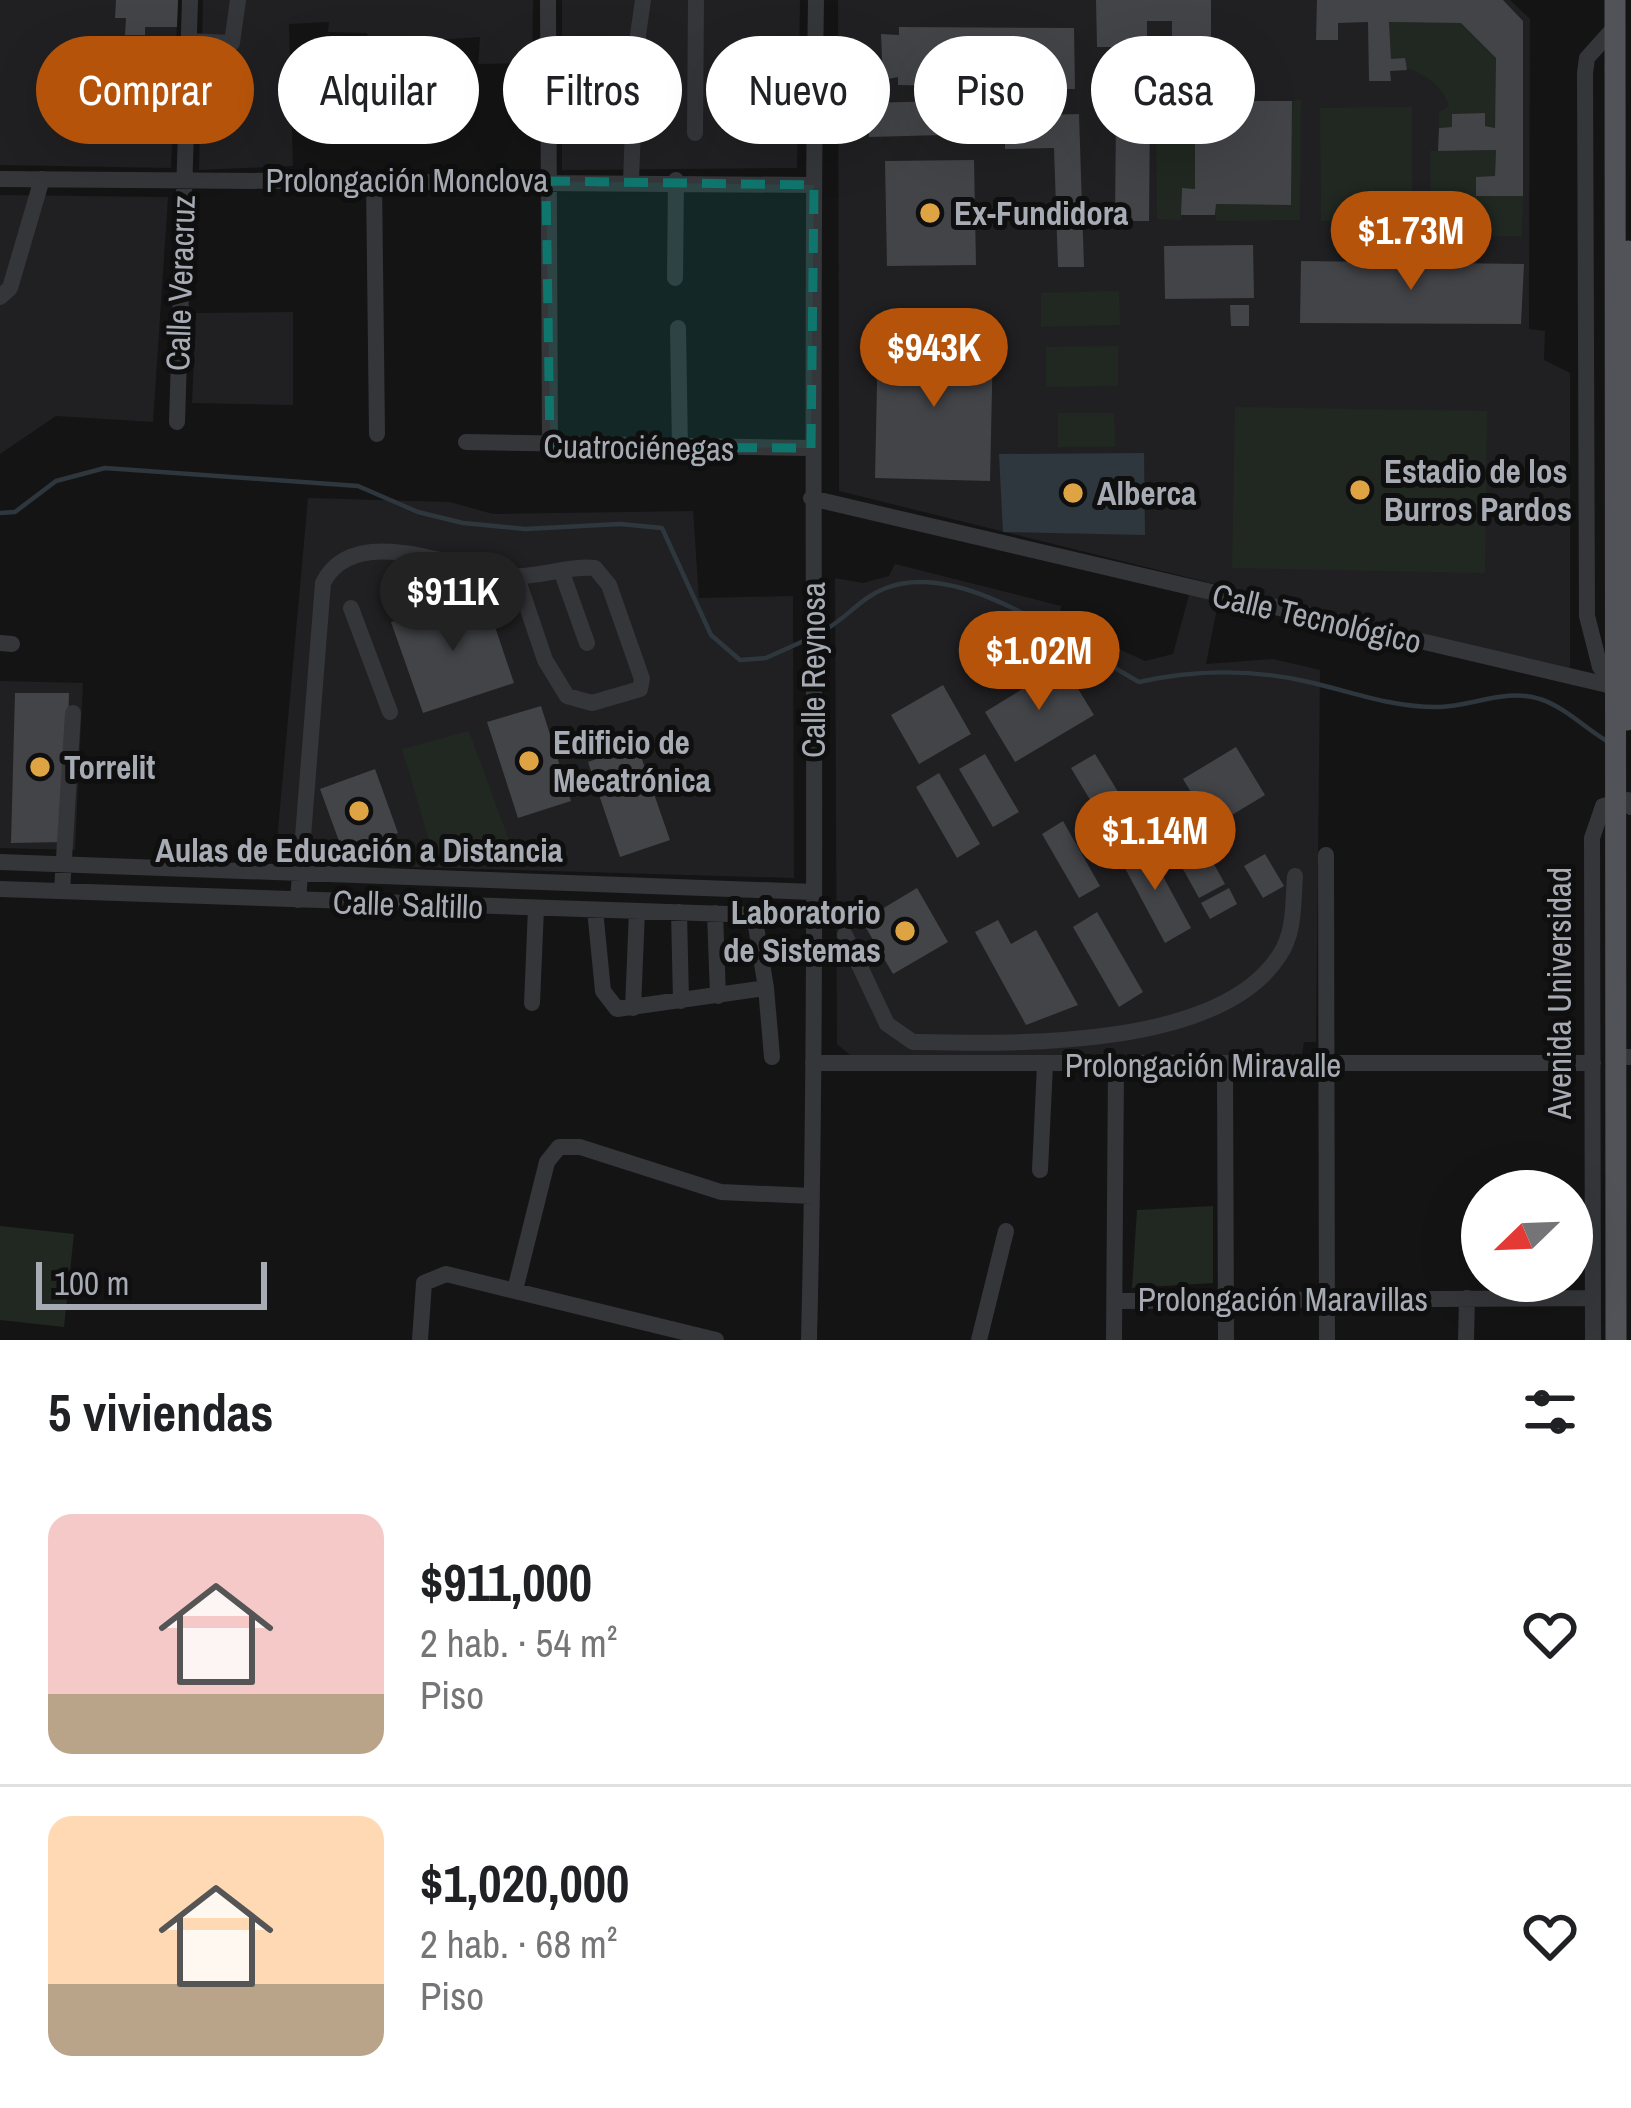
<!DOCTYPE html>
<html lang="es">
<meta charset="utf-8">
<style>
:root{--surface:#fff;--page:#f6f6f6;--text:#202124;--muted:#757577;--line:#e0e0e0;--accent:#b45309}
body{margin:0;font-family:"Archivo Narrow",sans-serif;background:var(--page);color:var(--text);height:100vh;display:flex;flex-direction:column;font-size:45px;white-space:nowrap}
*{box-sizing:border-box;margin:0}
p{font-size:39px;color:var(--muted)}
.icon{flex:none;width:66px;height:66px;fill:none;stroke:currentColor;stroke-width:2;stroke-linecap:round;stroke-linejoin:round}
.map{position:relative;height:1340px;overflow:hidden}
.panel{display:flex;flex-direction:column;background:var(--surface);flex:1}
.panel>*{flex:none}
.guide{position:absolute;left:36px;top:36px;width:1560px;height:108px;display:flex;gap:24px}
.needle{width:78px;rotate:247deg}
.buttons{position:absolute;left:1461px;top:1170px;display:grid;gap:24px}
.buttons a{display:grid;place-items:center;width:132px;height:132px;border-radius:50%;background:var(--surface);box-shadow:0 12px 48px #0002;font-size:60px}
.scale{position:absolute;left:36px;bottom:30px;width:231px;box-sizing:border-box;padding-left:12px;border:6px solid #a7abb4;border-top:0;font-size:33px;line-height:42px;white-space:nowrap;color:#a7abb4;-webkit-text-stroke:9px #0f0f10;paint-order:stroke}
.price{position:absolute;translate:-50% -102px;padding:0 27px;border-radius:42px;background:var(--accent);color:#fff;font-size:39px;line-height:78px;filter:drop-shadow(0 3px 6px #0008)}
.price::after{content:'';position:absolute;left:50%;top:72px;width:36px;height:27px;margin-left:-18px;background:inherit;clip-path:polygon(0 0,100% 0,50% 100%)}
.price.selected{background:#222;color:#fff}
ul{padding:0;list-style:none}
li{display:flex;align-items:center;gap:36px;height:300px;padding:0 48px}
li+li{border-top:3px solid var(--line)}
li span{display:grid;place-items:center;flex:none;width:336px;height:240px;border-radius:24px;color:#555}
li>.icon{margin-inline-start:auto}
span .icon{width:144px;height:144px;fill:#fffc;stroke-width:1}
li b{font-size:51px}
h2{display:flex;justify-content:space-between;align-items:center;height:144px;padding:0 48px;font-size:51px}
.chip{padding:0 42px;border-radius:54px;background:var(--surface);box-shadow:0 12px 48px #0002;font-size:42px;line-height:108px}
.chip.selected{background:var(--accent);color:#fff}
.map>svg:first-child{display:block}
</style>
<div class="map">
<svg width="1631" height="1340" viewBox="0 0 1631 1340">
<rect width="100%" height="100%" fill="#141415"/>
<path fill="#202022" d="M0 0H178L171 168 0 165Z
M203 0H533L532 63 478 64 480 37 368 44 367 33 328 32 329 22 289 24 293 166 199 170Z
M562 0H800L797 168 562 170Z
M838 0H1510L1530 19 1529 329 1545 331 1544 360 1570 373V672L839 491Z
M0 195 168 197 153 422 56 416 0 454Z
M293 312V405L192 403 196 313Z
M308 498 450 502 493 514 693 511 699 598 793 596 794 878 275 863Z
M895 564 1061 606 1059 621 1145 661 1173 654 1189 595 1219 598 1206 664 1273 659 1320 670 1316 1042H1304L1302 1055H850L837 1044 835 578 863 583 889 576Z
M0 681 83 683 75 850 0 848Z"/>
<path fill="#202821" d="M1389 22 1461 23 1496 58 1495 128 1485 126 1484 113 1452 114V127L1439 128V112L1449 106C1437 74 1416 75 1391 59Z
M1217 77 1216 107 1195 108V189H1182L1181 220 1157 219 1156 79Z
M1301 100 1300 220 1216 221V204L1291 205 1292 101Z
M1412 107V222L1321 221 1320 108Z
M1496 150 1495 176 1476 196H1523L1522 236 1431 237 1430 151Z
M1119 291 1120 325 1041 327V293Z
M1118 346V386L1046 387V347Z
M1235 407 1487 411 1485 573 1232 568Z
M1058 413H1114L1115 447H1058Z
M469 731 510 843 433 854 402 749Z
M1213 1206V1283L1132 1288 1137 1210Z
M0 1226 74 1234 64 1327 0 1320Z"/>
<path fill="#2e373d" d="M1144 453 1145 535 1003 532 999 454Z"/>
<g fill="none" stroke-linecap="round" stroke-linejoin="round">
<path stroke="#2e373d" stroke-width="4.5" d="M0 513 15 512 56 481 105 468 358 486 418 512 463 523 525 529 620 524 662 528 711 635 740 660 766 658 808 639
M818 634C844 622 859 598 886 588 964 558 1073 646 1139 682 1192 670 1250 669 1304 681 1351 691 1391 708 1440 707 1471 706 1509 688 1540 699 1565 707 1587 730 1610 743"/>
</g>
<path fill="#434448" d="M116 0H178L177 27H145V35H125L126 18H115Z
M1096 0H1211V38H1172V21H1147V47H1097Z
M1317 0H1503L1523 21V196H1476V177L1495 176 1496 150 1438 151 1439 128 1452 127V114L1485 113V126L1495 128 1496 58 1461 23 1389 22 1391 59 1405 58 1407 70 1390 71 1391 81H1369L1368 22 1338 23V40H1316Z
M899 27 1074 28 1075 89 954 90V58H945L942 86 898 85V77L883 80 881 34 899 35Z
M942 101 943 135 869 137 868 103Z
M1239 101H1292L1291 205 1216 204 1215 215H1181L1182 188 1195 189V107H1240Z
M1116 111H1150L1149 221H1115Z
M1079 114 1084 267H1058L1054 148 1005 149V116Z
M974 160 976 265 887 266 885 161Z
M1253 245 1254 298 1165 299 1164 246Z
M1301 261 1524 264 1521 324 1300 323Z
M1230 305H1249V326H1231Z
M878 339 993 343 990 481 875 478Z
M485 597 514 683 423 713 391 622Z
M1063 664 1094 715 1015 762 985 712Z
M943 685 971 734 919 764 891 715Z
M15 693H69L64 842 11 843Z
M541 706 571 801 518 818 487 722Z
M637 745 670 840 620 857 588 762Z
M1236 747 1265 795 1212 827 1183 779Z
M985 754 1019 812 993 827 959 769Z
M1095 754 1134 818 1110 833 1071 768Z
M375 769 398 833 343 852 320 789Z
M939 773 980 844 957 858 916 787Z
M1189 819 1225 884 1199 898 1163 833Z
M1063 821 1100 886 1079 898 1042 834Z
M1145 843 1191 928 1165 943 1119 857Z
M1265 854 1284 886 1263 898 1244 866Z
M917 888 948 942 893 974 862 921Z
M1229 888 1237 904 1210 919 1201 903Z
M1097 912 1143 992 1119 1007 1073 927Z
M998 920 1011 944 1036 930 1078 1005 1026 1025 975 932Z"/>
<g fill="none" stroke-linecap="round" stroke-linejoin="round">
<path stroke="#35363a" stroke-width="16" d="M548 0 550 447
M189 41 232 43 238 0
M695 133 696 0
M0 179 814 185
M374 180 377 434
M631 181 636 49 643 0
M675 278 676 180
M0 297 10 288 42 179
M678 328 680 449
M177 422 190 0
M466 442 811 448
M811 498 1612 686
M561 570 587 643
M351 608 390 712
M0 643 12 644
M1612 678 1600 667 1587 616 1585 73 1587 58 1614 28
M1326 855 1327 1340
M0 862 814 892
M0 889 815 917
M62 891 73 713
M298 900 323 583C355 519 461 572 512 576 540 578 567 565 595 568L609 585 642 679 640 689 592 703 567 696 545 660 517 577
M595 910 603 991 617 1009 766 988 754 914
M679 912 681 1001
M715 913 718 996
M845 935 887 1024 913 1042C1012 1044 1218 1050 1279 956 1295 933 1293 903 1295 876
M766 988 772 1057
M532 1003 536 908
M633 1008 637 911
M1627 1057H1631
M813 1063H1593
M1225 1066 1226 1340
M1040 1170 1045 1065
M515 1290 547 1162 559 1147H580L721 1192 812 1196
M1117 1301 1593 1298
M420 1340 424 1283 446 1274 716 1340
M809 1340C820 893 809 447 816 0
M979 1340 1006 1231
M1114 1340 1116 1065
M1466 1340 1467 1298
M1593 1340 1592 838 1603 806 1628 800 1631 807"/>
<path stroke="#515358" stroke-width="21" d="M1615 0 1616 1340
M1628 251 1631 443
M1627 720 1631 457"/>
</g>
<path fill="#0f766e" fill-opacity="0.2" stroke="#0f766e" stroke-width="9" stroke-dasharray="24 15" stroke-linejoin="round" d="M546 181 814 185 811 448 550 447Z"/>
<g fill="#dea343" stroke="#0f0f10" stroke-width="4.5">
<circle cx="930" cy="213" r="12"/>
<circle cx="1360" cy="490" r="12"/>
<circle cx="1073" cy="493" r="12"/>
<circle cx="529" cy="761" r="12"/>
<circle cx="40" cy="767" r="12"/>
<circle cx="359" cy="811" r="12"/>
<circle cx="905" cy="931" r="12"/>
</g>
<g text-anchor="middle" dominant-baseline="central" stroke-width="10" stroke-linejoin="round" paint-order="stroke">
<g font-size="33" fill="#a7abb4" stroke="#0f0f10">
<text x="407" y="180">Prolongación Monclova</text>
<text transform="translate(180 283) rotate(-88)">Calle Veracruz</text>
<text transform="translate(639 447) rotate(1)">Cuatrociénegas</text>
<text transform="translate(1317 618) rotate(13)">Calle Tecnológico</text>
<text transform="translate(813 670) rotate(-90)">Calle Reynosa</text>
<text transform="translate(408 904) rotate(2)">Calle Saltillo</text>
<text transform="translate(1559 993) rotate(-90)">Avenida Universidad</text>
<text x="1203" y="1065">Prolongación Miravalle</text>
<text x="1283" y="1299">Prolongación Maravillas</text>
</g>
<g font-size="33" font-weight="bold" fill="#a7abb4" stroke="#0f0f10" text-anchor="start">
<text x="954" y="213">Ex-Fundidora</text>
<text x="1384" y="471">Estadio de los<tspan x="1384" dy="38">Burros Pardos</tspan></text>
<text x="1097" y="493">Alberca</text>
<text x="553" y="742">Edificio de<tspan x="553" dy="38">Mecatrónica</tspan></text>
<text x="64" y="767">Torrelit</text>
<text x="359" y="850" text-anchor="middle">Aulas de Educación a Distancia</text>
<text x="881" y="912" text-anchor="end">Laboratorio<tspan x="881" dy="38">de Sistemas</tspan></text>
</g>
</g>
</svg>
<div class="buttons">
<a><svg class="needle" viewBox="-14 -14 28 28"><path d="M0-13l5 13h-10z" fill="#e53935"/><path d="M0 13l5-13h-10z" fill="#757577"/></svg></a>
</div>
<div class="scale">100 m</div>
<b class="price" style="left:1411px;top:293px">$1.73M</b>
<b class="price" style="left:934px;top:410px">$943K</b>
<b class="price selected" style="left:453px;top:654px">$911K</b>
<b class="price" style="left:1039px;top:713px">$1.02M</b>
<b class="price" style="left:1155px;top:893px">$1.14M</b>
<div class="guide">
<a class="chip selected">Comprar</a>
<a class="chip">Alquilar</a>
<a class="chip">Filtros</a>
<a class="chip">Nuevo</a>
<a class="chip">Piso</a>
<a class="chip">Casa</a>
</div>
</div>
<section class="panel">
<h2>5 viviendas<svg class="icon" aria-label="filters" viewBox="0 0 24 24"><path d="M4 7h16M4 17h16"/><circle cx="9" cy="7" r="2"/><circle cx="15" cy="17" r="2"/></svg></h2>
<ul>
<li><span style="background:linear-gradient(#f6c9c9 75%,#b9a48a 0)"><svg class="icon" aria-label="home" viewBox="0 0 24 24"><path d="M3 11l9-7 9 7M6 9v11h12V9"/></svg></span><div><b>$911,000</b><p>2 hab. · 54 m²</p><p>Piso</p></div><svg class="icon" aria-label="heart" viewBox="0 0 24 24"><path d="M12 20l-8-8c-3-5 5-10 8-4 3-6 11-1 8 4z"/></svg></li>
<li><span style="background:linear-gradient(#ffd9b3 70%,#b9a48a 0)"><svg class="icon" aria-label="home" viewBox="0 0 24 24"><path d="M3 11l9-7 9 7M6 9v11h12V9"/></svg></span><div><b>$1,020,000</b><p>2 hab. · 68 m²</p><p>Piso</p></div><svg class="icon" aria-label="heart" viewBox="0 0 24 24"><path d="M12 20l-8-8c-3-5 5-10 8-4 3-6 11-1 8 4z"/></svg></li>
</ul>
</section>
